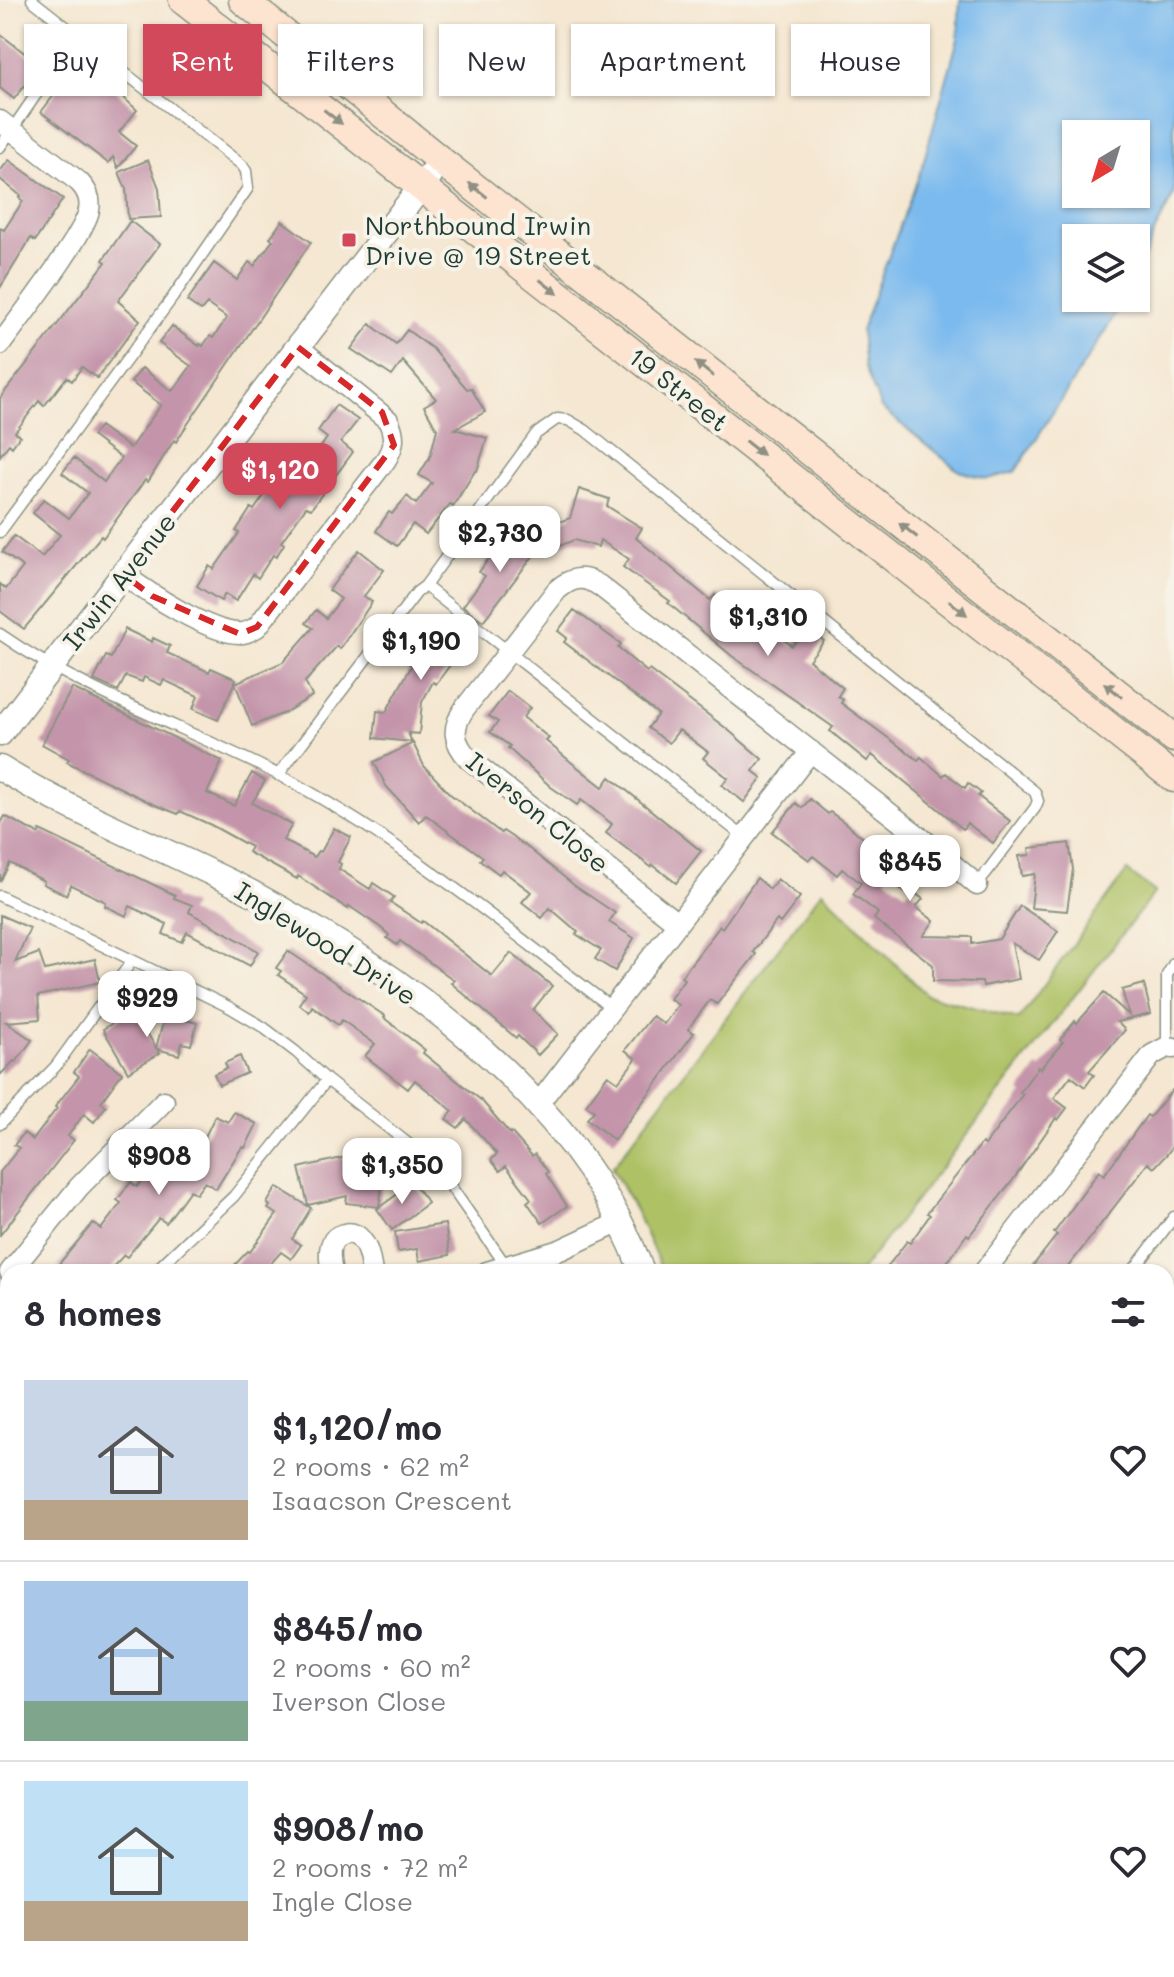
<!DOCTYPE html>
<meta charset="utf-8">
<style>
:root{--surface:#fff;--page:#f2f2f3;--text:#2b2b33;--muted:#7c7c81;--line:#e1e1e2;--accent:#d1495b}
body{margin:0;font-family:Mali,sans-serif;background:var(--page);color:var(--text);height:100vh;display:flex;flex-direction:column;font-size:30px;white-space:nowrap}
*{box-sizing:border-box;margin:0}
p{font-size:26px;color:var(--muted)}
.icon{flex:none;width:44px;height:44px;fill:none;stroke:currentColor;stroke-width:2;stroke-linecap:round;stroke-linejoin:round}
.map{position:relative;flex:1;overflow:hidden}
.sheet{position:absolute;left:0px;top:1264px;width:1174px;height:714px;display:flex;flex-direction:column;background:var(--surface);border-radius:24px 24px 0 0;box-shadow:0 2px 6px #0004}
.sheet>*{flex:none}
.guide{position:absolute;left:24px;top:24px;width:1126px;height:72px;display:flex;gap:16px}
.needle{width:52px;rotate:218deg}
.buttons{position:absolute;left:1062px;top:120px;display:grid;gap:16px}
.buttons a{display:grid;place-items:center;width:88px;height:88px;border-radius:0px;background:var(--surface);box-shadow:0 2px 6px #0004;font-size:40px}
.price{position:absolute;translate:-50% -68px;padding:0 18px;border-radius:16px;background:#fff;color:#222;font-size:26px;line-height:52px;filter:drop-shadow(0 2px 4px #0008)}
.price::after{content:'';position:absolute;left:50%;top:48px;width:24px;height:18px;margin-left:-12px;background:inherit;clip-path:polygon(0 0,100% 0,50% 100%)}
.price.on{background:var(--accent);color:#fff}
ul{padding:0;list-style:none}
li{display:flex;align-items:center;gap:24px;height:200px;padding:0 24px}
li+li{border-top:2px solid var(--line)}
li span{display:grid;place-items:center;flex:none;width:224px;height:160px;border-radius:0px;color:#555}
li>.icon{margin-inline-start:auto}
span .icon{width:96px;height:96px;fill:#fffc;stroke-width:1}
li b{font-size:34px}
h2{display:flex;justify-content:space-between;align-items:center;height:96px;padding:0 24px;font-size:34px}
.tag{padding:0 28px;border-radius:0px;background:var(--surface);box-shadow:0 2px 6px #0004;font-size:28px;line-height:72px}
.tag.on{background:var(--accent);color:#fff}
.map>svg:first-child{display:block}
</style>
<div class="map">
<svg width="1174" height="1977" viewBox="0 0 1174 1977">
<rect width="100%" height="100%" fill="#f7f3e8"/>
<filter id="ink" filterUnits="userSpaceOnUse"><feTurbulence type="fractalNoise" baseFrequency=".0125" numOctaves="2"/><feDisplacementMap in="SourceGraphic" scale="16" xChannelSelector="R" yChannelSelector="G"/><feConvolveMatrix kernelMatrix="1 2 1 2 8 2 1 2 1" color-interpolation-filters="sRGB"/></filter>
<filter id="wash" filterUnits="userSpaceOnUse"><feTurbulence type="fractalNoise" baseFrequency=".006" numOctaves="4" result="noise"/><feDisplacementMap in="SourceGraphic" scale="32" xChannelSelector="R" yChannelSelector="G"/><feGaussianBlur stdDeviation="1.8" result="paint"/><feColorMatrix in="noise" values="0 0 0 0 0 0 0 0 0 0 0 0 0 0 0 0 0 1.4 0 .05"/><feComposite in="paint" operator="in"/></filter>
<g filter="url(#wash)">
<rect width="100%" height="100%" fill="#f5e7d1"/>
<path fill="#aec165" stroke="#667f4c" stroke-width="2" d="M1127 871 1155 892 860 1272H663L637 1214 612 1168 822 891 927 995 1019 1019Z
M1166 1502 1174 1503V1628L1166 1626Z"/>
<path fill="#7abaee" stroke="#4c7c91" stroke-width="2" fill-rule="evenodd" d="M960 0H1174V194L1154 233 1136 279V238H1076V298H1126L1015 472 987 479 959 471 881 408 865 368 861 331 922 167 958 39ZM1076 134H1136V194H1076Z"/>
<g id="blocks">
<path fill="#c495aa" d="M0 34 40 65 14 99 0 88Z
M82 59 137 110 119 132 136 146 118 168 113 157 108 163 41 112Z
M9 160 63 199 35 241 31 238 0 288V228L4 230 23 201 19 198 21 196 0 179V171Z
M148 160 159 188 161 217 128 219 126 189 119 172Z
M130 221 160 244 118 301 140 320 97 378 82 367 72 381 67 377 44 406 39 401 15 432 20 436 12 447 9 444 0 456V398L106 262 103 260Z
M282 221 311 242 183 431 176 442 174 440 148 482 145 480 103 538 101 536 24 629 0 611V584L6 589 23 567 2 552 14 536 42 557 60 535 33 513 44 499 69 518 88 493 62 473 74 458 104 482 121 458 92 436 100 426 130 448 161 405 131 382 142 368 172 391 176 387 191 366 159 343 172 326 199 346 200 344 203 346 210 336 213 338 227 318 207 304 201 311 187 301 214 263 237 280 249 262 254 266 273 240 270 238Z
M370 324 396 344 407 330 433 349 467 389 471 388 485 412 455 429 487 438 477 471H475L453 506 450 504 426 534 413 524 397 546 376 531 389 512 392 514 407 496 416 504 432 483 419 475 430 457 437 429 424 406 436 399 403 361 392 376 351 349Z
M336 405 358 420 341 442 353 452 311 509 306 507 281 542 284 544 276 557 273 555 258 578 253 574 236 601 225 594 221 601 197 586 209 566 214 569 239 533 236 531 251 508 254 510 292 457 307 467 327 438 318 431Z
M579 489 609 499 607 506 642 528 636 538 710 600 715 595 763 631 766 626 792 646 807 628 824 641 809 660 843 688 838 696 843 700 841 703 918 760 921 757 943 776 946 773 965 788 968 783 981 793 978 796 1010 821 993 843 967 823 963 829 872 755 867 761 830 731 833 727 732 656 668 603 670 601 623 567 629 559 600 540 598 547 574 540 545 552 531 517 546 511 552 525 570 518Z
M510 530 537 551 483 621 463 606 485 576 479 572Z
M359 550 384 570 364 596 372 602 340 649 337 646 305 682 312 696 284 713 252 726 235 683 283 662 313 628 306 623 316 610 326 618 341 599 329 590Z
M574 610 621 644 618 648 647 672 649 670 727 729 762 759 753 771 762 778 744 802 722 785 728 778 703 758 708 752 679 730 669 743 648 728 658 714 564 642 567 638 558 631Z
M453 618 473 634 436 684 433 682 422 702 419 734 408 733 412 742 374 738 377 711 386 712 412 665 406 661 420 643 426 641 435 630 440 633Z
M125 629 152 642 153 638 170 646 167 653 209 672 211 668 236 679 218 720 193 709 198 696 164 680 161 685 144 677 142 682 126 676 118 691 94 680 106 656 111 658Z
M72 688 222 761 207 793 234 806 252 773 265 781 252 803 292 825 283 840 314 857 318 851 321 852 334 828 351 837 338 862 341 864 339 869 370 889 373 883 394 897 390 902 421 923 423 921 492 976 511 953 552 986 533 1010 558 1034 538 1055 518 1036 516 1038 451 983 454 980 400 941 397 945 387 938 389 935 380 927 349 906 348 909 298 876 297 879 248 852 251 847 211 825 180 811 178 814 153 804 67 762 69 759 42 744Z
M508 691 530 708 523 717 549 738 546 741 571 762 603 787 610 777 701 851 676 883 653 865 651 867 606 833 612 824 581 800 577 805 551 787 508 748 510 746 490 732 498 722 489 716Z
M413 743 424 766 450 794 501 833 503 831 527 847 575 886 615 913 609 922 634 938 615 971 595 959 601 950 576 934 578 932 550 908 542 918 522 902 531 892 502 870 499 874 480 860 483 857 426 815 419 822 386 786 374 762Z
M810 799 828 814 830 812 844 822 895 864 885 877 906 893 909 889 923 899 916 907 934 921 923 936 972 937V944L999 939 1020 906 1058 931 1039 960 1012 943 1019 979 983 986 982 982 933 981V965L874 919 878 913 853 894 861 883 842 869 837 875 813 856 809 860 772 832 796 803 802 808Z
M5 816 38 834 40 830 175 895 174 898 192 905 189 912 258 951 250 966 187 932 182 942 163 934 167 924 130 906 126 916 105 906 106 902 71 885 66 895 43 884 44 881 10 863 0 882V825Z
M1069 843 1073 869 1067 911 1031 908 1035 874 1022 876 1019 856 1030 855 1029 848Z
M757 878 770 889 777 879 800 897 780 923 777 920 753 952 756 954 717 1004 710 1000 688 1029 694 1033 614 1140 587 1119 594 1111 586 1105 608 1075 618 1082 636 1059 625 1050 652 1016 664 1024 678 1005 670 999 684 979 681 977 720 926 722 928Z
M0 915 30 928 15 962 39 953 45 970 95 959 100 982 38 996 40 1019 6 1022 32 1040 16 1062 14 1061 0 1075Z
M288 951 385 1016 384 1018 425 1050 423 1053 482 1101 510 1134 511 1132 532 1156 535 1154 548 1172 546 1174 567 1206 542 1223 527 1202 531 1199 506 1166 500 1171 491 1160 497 1154 466 1119 458 1128 446 1119 453 1111 415 1080 408 1089 365 1056 375 1044 342 1020 338 1025 312 1006 309 1012 299 1004 306 994 278 975 281 971 276 968Z
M1144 984 1151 1014 1117 1022 1125 1030 1089 1071 1094 1075 1085 1087 1071 1076 1054 1098 1067 1108 1058 1120 1056 1118 1013 1180 969 1236 967 1234 940 1272H895L888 1266 907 1241 910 1243 930 1215 927 1213 982 1143 985 1145 1023 1094 1020 1092 1038 1067 1040 1069 1063 1042 1060 1040 1075 1021 1077 1023 1104 993 1129 1015 1122 990Z
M134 1010 156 1048 165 1015 197 1023 191 1045 182 1043 179 1055 157 1049 160 1053 128 1072 103 1029Z
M90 1049 122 1073 101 1102 106 1106 94 1122 84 1114 68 1136 74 1140 0 1235V1172L19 1148 14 1145 24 1133 33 1140 57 1108 55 1107 79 1076 74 1072Z
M240 1056 247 1073 219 1085 214 1074 227 1068 225 1063Z
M1174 1088V1144L1168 1153 1154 1168 1148 1163 1064 1272H1028L1057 1235 1054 1233 1099 1171 1104 1175 1147 1115 1150 1117Z
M234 1112 257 1124 245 1148 242 1147 216 1189 205 1182 196 1194 190 1190 166 1223 159 1218 127 1257 124 1255 108 1272H66L58 1265 93 1223 101 1229 121 1203 117 1200 131 1182 137 1187 158 1158 174 1170 189 1145 198 1151 215 1116 228 1122Z
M377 1149 387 1151 379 1207 346 1203 347 1196 308 1205 299 1168 354 1155 371 1157Z
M413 1183 428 1203 392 1230 377 1209Z
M277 1187 311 1208 292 1239 301 1245 291 1259 281 1252 263 1272H228L248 1251 250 1252 277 1214 268 1209 270 1206 267 1203Z
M445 1224 450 1255 419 1261 417 1249 398 1252 395 1232Z"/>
</g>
</g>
<g filter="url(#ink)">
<use href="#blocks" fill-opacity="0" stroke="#8a9282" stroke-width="2"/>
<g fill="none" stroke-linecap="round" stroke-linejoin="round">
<defs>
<path id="service" d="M0 147 77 35
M0 532 173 297 248 188 246 171 242 165 32 0
M425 586 744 837
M0 634C85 693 185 727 277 774 398 837 503 926 611 1007
M278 775 417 592 425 586 536 434 557 419 568 420 585 430 1035 792 1038 801 1035 808 977 885
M0 896 229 1007 263 1027 296 1052 327 1080 424 1156 447 1181 507 1267
M1167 1047V975L1174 963
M0 1124 56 1066 132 961
M154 1272 234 1196 327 1080
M1132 1272 1174 1217
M1166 1493 1174 1494
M1166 1762 1174 1765
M0 1927 8 1932
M1066 1970 1075 1977
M522 1977 533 1970"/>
<path id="minor" d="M0 121 79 182C87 190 91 200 89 210 85 235 18 320 0 345
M124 575C148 593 209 633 239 633 245 634 251 630 257 627L385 461C394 447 396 436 388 420L298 347
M677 923 469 759C453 742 451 728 465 708L557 590C572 577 583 575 600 586L930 845 977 885
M538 1104 811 751
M10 1272 79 1187 164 1101
M332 1272C329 1258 326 1237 345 1234 352 1232 358 1235 362 1241 369 1249 370 1262 372 1272
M487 1272 560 1250 620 1222
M984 1272 1152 1055 1167 1047 1174 1048
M1166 1416 1174 1400
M0 1464 8 1453
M0 1475 8 1481
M1166 1645 1174 1647
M0 1654 8 1639
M0 1768 8 1784
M1166 1905 1174 1910
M176 1970 180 1977
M327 1970 330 1977
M355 1970 357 1977
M712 1977 719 1970
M952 1977 957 1970
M983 1977 988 1970"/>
<path id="tertiary" d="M0 734 441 161
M0 768C80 817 167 849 250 892 405 975 580 1100 642 1272
M860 1970 869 1977
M222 1977 240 1970"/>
<path id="secondary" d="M183 0 1174 778
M243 0 441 161 1174 738"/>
</defs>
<use href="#service" stroke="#8a9282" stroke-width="13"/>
<use href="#minor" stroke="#8a9282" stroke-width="23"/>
<use href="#tertiary" stroke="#8a9282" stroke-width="27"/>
<use href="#secondary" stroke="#8a9282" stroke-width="31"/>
<use href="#service" stroke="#fff" stroke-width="10"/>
<use href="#minor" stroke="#fff" stroke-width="20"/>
<use href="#tertiary" stroke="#fff" stroke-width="24"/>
<use href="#secondary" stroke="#fde4d1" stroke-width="28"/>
</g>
<defs><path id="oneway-solid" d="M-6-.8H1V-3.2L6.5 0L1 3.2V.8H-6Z" transform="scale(2)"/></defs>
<g fill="#8e9082">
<use href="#oneway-solid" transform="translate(333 117) rotate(38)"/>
<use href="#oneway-solid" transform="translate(478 190) rotate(-142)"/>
<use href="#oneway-solid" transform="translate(549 287) rotate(38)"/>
<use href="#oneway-solid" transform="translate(704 369) rotate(-142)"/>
<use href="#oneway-solid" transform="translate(754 448) rotate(38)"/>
<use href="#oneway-solid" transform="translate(908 530) rotate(-142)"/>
<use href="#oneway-solid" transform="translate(958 608) rotate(38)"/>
<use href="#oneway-solid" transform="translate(1113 690) rotate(-142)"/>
</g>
</g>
<path fill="none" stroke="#d62828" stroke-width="6" stroke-dasharray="16 10" stroke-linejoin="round" d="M298 347 382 412 394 445 257 627 240 634 152 596 124 575Z"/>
<rect fill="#d1495b" stroke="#f7f3e8" stroke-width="3" x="341" y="232" width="16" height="16" rx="4"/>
<g text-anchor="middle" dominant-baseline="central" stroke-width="8" stroke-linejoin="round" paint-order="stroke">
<g font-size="26" fill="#1f3d34" stroke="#f7f3e8" text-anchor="start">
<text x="365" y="225">Northbound Irwin<tspan x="365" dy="30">Drive @ 19 Street</tspan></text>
</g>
<g font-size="26" fill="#1f3d34" stroke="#f7f3e8">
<text transform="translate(679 389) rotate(38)">19 Street</text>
<text transform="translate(119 581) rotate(-52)">Irwin Avenue</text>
<text transform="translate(538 812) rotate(39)">Iverson Close</text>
<text transform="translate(326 943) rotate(32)">Inglewood Drive</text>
</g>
</g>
</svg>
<div class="buttons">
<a><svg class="needle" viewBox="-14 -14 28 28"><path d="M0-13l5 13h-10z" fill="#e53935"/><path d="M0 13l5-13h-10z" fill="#7c7c81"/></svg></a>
<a><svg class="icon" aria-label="layers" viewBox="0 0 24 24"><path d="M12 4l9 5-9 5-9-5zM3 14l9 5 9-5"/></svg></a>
</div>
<b class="price on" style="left:280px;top:511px">$1,120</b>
<b class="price" style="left:500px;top:574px">$2,730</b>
<b class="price" style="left:768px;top:658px">$1,310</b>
<b class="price" style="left:421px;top:682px">$1,190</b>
<b class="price" style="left:910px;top:903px">$845</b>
<b class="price" style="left:147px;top:1039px">$929</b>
<b class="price" style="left:159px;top:1197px">$908</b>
<b class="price" style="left:402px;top:1206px">$1,350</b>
<div class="guide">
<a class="tag">Buy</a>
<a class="tag on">Rent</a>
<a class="tag">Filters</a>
<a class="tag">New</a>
<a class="tag">Apartment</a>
<a class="tag">House</a>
</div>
<section class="sheet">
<h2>8 homes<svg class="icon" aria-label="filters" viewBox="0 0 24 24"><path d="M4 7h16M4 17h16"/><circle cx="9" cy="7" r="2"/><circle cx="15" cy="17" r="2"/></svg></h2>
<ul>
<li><span style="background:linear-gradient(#c9d6e8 75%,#b9a48a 0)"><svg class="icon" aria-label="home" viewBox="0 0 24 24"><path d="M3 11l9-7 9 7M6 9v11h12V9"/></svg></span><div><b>$1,120/mo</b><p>2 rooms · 62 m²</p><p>Isaacson Crescent</p></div><svg class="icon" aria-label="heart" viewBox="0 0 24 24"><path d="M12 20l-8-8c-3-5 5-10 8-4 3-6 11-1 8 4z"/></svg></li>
<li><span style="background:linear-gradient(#a9c7e8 75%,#7fa58c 0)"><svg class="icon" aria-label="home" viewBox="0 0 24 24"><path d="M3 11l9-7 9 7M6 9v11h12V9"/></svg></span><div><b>$845/mo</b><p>2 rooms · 60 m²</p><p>Iverson Close</p></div><svg class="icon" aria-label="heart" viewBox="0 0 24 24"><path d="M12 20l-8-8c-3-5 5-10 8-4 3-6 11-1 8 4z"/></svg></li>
<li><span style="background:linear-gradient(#bfe0f5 75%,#b9a48a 0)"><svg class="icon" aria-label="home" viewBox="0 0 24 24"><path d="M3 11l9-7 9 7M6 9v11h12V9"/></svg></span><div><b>$908/mo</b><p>2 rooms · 72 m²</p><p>Ingle Close</p></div><svg class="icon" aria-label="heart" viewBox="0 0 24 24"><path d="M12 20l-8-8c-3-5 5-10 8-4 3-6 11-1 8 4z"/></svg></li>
</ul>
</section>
</div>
